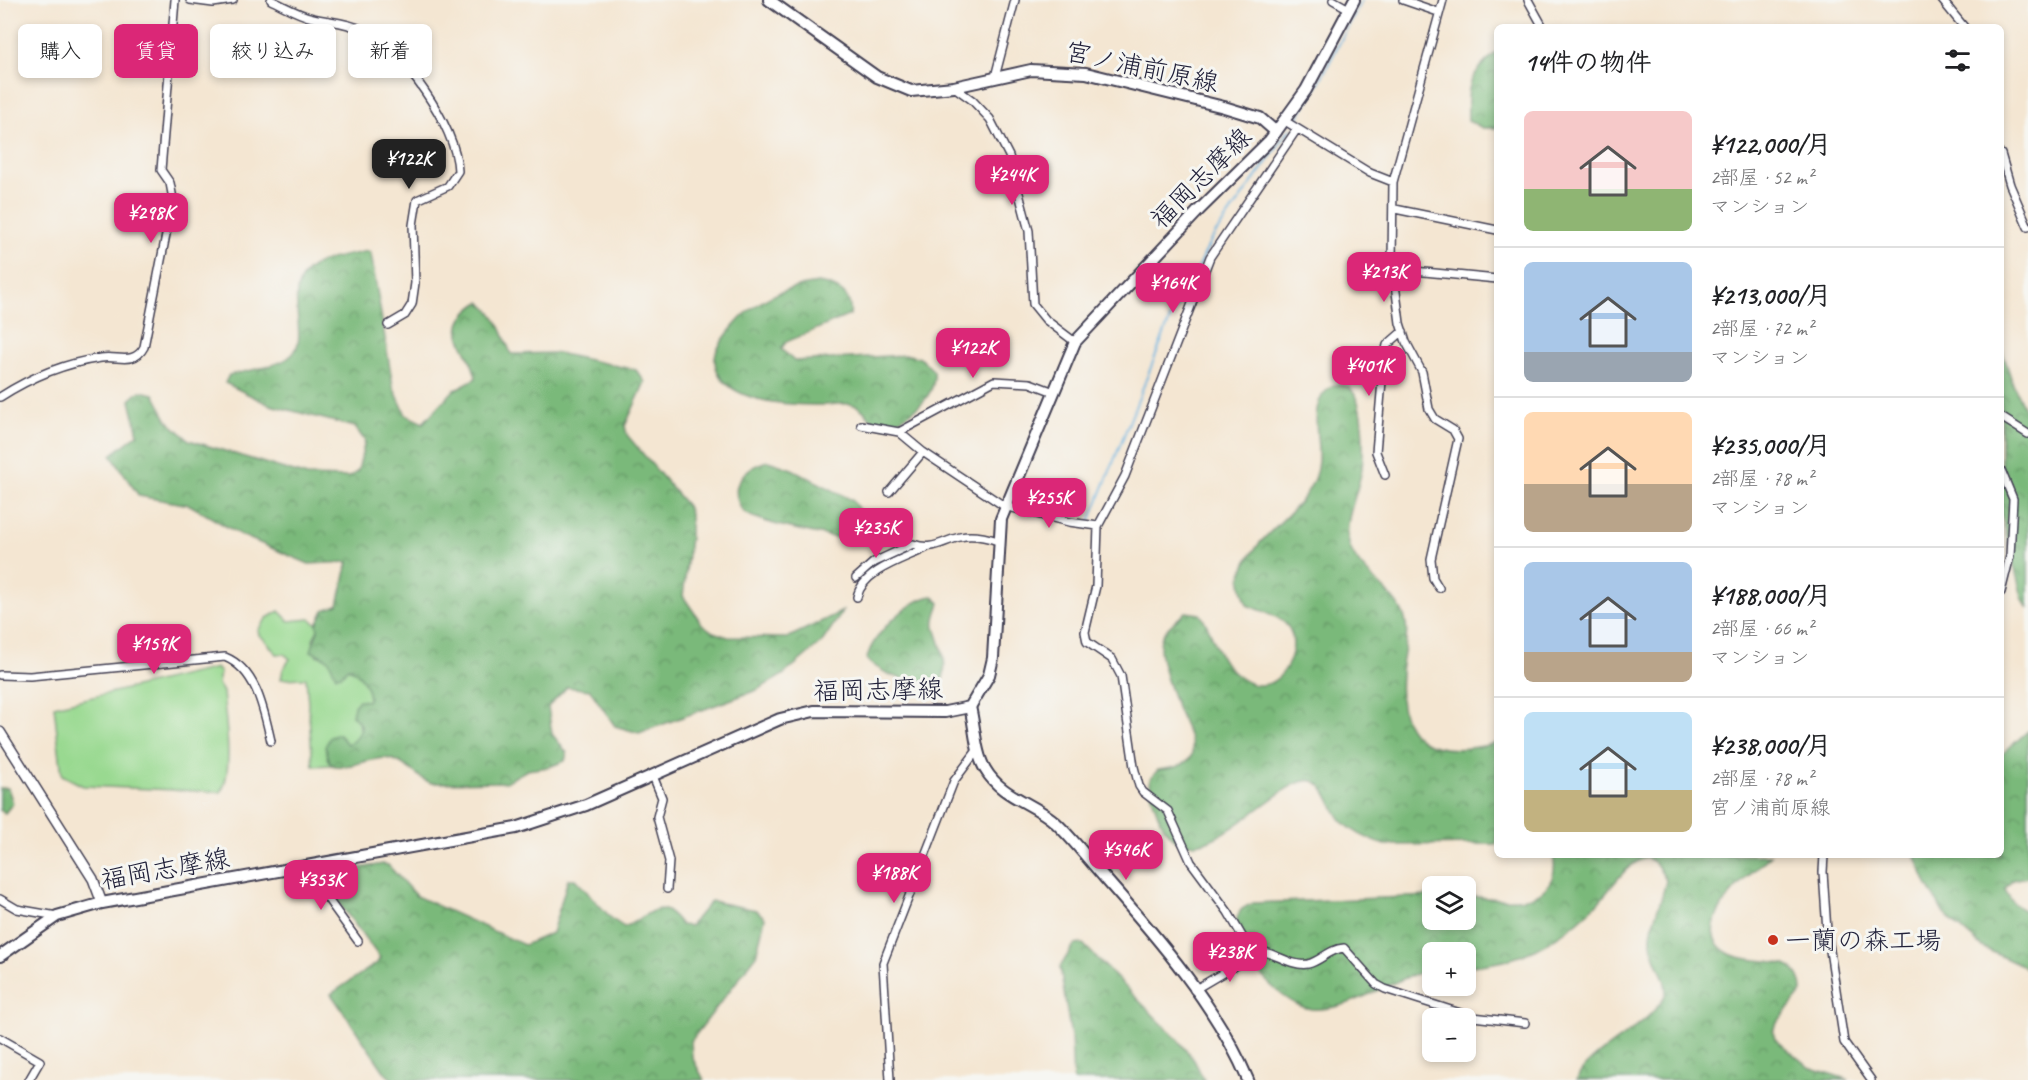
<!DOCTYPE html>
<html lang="ja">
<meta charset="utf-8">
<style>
:root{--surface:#fff;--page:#f2f2f2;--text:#202124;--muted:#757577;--line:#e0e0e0;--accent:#db2777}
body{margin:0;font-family:Caveat,"Klee One",sans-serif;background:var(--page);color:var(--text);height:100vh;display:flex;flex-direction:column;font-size:22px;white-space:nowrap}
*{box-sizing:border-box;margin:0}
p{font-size:20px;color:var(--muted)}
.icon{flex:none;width:33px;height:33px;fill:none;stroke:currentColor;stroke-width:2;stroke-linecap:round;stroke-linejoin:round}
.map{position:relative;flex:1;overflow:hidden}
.drawer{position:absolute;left:1494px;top:24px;width:510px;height:834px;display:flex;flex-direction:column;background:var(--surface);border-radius:9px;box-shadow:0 3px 9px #0003}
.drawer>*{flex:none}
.guide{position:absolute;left:18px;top:24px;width:570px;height:54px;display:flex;gap:12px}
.buttons{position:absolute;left:1422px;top:876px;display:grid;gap:12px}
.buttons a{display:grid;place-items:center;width:54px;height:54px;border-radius:9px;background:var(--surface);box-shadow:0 3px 9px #0003;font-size:30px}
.price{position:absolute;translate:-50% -51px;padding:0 14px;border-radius:12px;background:var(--accent);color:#fff;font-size:20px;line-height:39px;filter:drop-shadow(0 2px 3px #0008)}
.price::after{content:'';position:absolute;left:50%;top:36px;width:18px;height:14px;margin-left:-9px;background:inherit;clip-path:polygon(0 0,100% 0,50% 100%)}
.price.current{background:#222;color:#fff}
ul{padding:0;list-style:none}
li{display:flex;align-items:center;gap:18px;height:150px;padding:0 30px}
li+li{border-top:2px solid var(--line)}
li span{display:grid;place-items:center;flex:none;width:168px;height:120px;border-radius:9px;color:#555}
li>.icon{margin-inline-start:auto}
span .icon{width:72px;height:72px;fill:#fffc;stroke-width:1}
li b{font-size:26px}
h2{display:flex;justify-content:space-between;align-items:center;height:72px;padding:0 30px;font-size:26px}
.chip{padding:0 21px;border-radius:9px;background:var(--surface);box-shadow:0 3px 9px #0003;font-size:21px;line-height:54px}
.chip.current{background:var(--accent);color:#fff}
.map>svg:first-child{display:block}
</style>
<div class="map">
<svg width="2028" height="1080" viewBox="0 0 2028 1080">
<defs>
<pattern id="forest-crowns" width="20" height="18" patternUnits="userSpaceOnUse" patternTransform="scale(1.5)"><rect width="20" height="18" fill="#7ab97a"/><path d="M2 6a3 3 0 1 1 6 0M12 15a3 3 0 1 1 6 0" fill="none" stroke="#649665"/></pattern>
</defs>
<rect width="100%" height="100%" fill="#f6f6f2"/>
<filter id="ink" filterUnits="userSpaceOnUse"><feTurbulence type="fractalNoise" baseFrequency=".0167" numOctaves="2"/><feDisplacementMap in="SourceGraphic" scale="12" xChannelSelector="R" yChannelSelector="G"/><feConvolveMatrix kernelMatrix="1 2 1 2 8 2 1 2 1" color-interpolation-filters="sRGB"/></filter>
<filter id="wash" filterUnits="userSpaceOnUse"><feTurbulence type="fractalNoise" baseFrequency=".008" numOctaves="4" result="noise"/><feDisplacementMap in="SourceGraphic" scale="24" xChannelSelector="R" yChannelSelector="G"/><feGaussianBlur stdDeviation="1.35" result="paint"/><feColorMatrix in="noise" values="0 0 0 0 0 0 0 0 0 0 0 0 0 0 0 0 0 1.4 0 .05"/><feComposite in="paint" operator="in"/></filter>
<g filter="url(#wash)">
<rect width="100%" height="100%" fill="#f4e6d2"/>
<path fill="#99d990" stroke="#5e7e66" stroke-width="1.5" d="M279 611 289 621 310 619 317 624 318 630 313 639 316 655 328 659 332 664 353 670 366 681 369 697 367 701H359L354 706 361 731 354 741 327 757 331 765 313 766 306 678 281 679 283 669 290 659 284 654H277C269 647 267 640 259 635L258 630 267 618Z
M216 668 220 673 218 684 223 692C225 718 234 770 221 792L83 786 62 775 54 706Z"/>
<path fill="url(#forest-crowns)" stroke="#4e6e5a" stroke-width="1.5" d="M1497 52V128H1483L1468 121C1467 85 1468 75 1497 52Z
M368 251 371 254 393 386 406 415 423 423 454 390 476 378C471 345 437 330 480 302 498 315 503 334 511 354L557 353 636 370 645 382 625 426 627 435 687 506 690 514V537L683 596 702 624 713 632 728 637 787 638 843 611 822 642 783 675 757 690 639 733 615 726 590 690 567 687 548 707 552 734 567 753 565 761 549 767 527 770 506 782 431 783C417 778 409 764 391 759 372 755 350 771 331 765L325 747 330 737 339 734 347 744C355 741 361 735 361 725L352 715 354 706 359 700 367 701 369 697C366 683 361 674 348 667L342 675 336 676 328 659 311 651 318 630 317 624 324 610 338 605 348 562 309 564 241 535 190 505 139 496 111 455 138 434 130 400 140 391 154 394 168 421 189 440 307 476 349 477 358 471 365 441 355 427 270 405 225 383 229 375C245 371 275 367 288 358 316 340 276 288 314 266 328 257 352 255 368 251Z
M818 283C836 286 853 293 850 315L786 342 781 349 794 361 909 355 920 358 934 371C937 399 906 420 882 426 870 423 866 408 854 405 844 402 831 405 822 405 792 405 738 404 720 376 708 356 719 345 732 328 755 300 782 288 818 283Z
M2001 347 2013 384 2028 417V609L2022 597 2001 514Z
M1333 385C1341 385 1348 384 1353 392 1364 406 1364 450 1362 468 1359 491 1345 516 1348 539 1353 571 1392 587 1404 616 1411 633 1402 656 1401 674 1395 747 1436 758 1497 743V844L1385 845C1369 840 1354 833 1342 821 1332 810 1327 785 1313 781 1279 772 1199 887 1164 827 1156 813 1150 794 1150 779L1158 770C1210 765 1191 742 1178 710 1172 694 1156 655 1161 639 1165 628 1177 620 1186 612L1200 614C1214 632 1215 657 1234 673 1240 678 1250 685 1258 685 1283 687 1300 650 1290 630 1283 616 1261 611 1247 605 1244 595 1239 584 1242 574 1253 531 1315 510 1318 461 1320 434 1306 403 1333 385Z
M768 461 792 469 852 500 864 517V531L858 537 848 540C826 535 759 524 744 512 738 506 735 494 737 486 742 471 754 465 768 461Z
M933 596 940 603C938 610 933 619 935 627 940 645 948 659 943 679 912 684 891 680 867 660 869 637 910 598 933 596Z
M2028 731V877L2012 880 2005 890 2013 903 2028 913V969L1982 947 1944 914 1927 884 1915 855H2001V755Z
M0 788H8L13 803 5 813 0 810Z
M1552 855H1771C1748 875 1681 931 1732 955 1756 966 1802 951 1802 992L1775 1025 1773 1032 1775 1039 1809 1067 1849 1080H1577C1583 1055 1652 1026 1665 995 1670 983 1653 959 1651 943 1649 926 1663 899 1666 880L1655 862 1647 858C1624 862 1609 894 1593 908 1555 944 1518 964 1466 966V952H1432V970C1390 977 1354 1012 1311 1009 1281 1006 1219 940 1241 910 1244 907 1250 905 1253 903L1432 896V920H1466V896C1493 897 1539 910 1552 878 1555 870 1556 863 1552 855Z
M383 864 388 865 416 896 524 945 552 933 568 879H575L612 919 624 927C648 918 659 893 681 925L690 926 711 901 756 910 765 918 756 956 691 1041 692 1057 704 1080H393L386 1074 331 994 377 963 380 958 322 880 329 873Z
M1083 944 1178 1040 1194 1060 1204 1080H1073L1071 1037 1060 967 1074 945Z"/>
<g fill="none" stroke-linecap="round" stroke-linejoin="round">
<path stroke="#68b2e0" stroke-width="2" d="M1294 123 1317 86 1362 0
M1090 521 1172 314 1190 286 1211 240 1291 128"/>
</g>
</g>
<g filter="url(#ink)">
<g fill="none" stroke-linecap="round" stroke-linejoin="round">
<defs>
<path id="minor" d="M190 0 213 3 233 0
M271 0C284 6 299 15 313 18 330 22 347 22 362 30 402 49 457 127 458 171L448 186 417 200 413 225 415 283 412 304 405 315 388 325
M1333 0 1349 9
M1403 0 1438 12
M1528 0 1543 27
M1942 0 1964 27
M995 77 1015 0
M954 87 972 100 990 119 1009 156 1029 231 1033 304 1046 320 1075 342
M1285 121 1370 173 1393 182
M2001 154 2010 185 2028 227
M1395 209 1497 230
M1393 269 1497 279
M0 397C31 377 65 363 101 358 117 355 134 366 144 347L173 199 170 183 161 170 175 0
M2001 417 2028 434
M861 425 899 432 923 452
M899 432 994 381 1030 383 1054 392
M2001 470 2013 499 2010 556 2001 592
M1385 475 1376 452 1384 357 1387 345 1403 331
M889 492 923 452 1004 506 1069 522 1098 526
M856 578 874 562 913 544C933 551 940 542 960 537 973 534 986 537 998 541
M1439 588 1433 578 1431 559 1458 439 1453 430 1435 419 1429 409 1422 372 1406 342 1400 323 1392 261 1393 182 1443 0
M857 597C863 570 904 559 926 548
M0 675 30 676 225 657C257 670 264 711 271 741
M653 776 662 798 657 817 669 861 667 889
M1824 855 1823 872 1827 931 1844 1042 1871 1080
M304 866 358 941
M0 899 17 909 57 916
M1253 955 1228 912 1191 862 1168 811 1143 792 1139 786 1134 767 1121 676 1112 659 1087 642 1085 632 1096 586 1098 526 1125 476 1210 257 1297 129
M1194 990 1260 951C1276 953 1292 967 1308 964 1321 961 1329 949 1344 948L1376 984 1385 989 1473 1017 1525 1023
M0 1038 40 1061 29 1080
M890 1080 883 963 954 781 978 749"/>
<path id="tertiary" d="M0 732 93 879 102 903"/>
<path id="secondary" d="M769 0 877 77 911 91 954 87 1031 70 1086 73 1224 107 1260 118 1276 132
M970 707C975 726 975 752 985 769 1002 798 1033 802 1056 823 1073 839 1088 859 1104 877 1157 937 1217 1006 1248 1080"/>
<path id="primary" d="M0 956 57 916 102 903 516 828 586 805 780 719 814 711 945 712 970 707 989 675 993 658 1001 519 1075 342 1199 210 1270 140 1306 90 1354 0"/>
</defs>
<use href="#minor" stroke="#423f52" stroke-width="10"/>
<use href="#tertiary" stroke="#423f52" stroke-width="12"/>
<use href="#secondary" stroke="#423f52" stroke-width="14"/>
<use href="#primary" stroke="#423f52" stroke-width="14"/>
<use href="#minor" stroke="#fff" stroke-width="7"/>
<use href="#tertiary" stroke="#fff" stroke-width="9"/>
<use href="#secondary" stroke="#fff" stroke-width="10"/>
<use href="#primary" stroke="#fff" stroke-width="10"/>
</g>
</g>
<circle fill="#c8321e" stroke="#f6f6f2" stroke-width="2" cx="1773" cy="940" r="6"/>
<g text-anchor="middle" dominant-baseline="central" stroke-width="6" stroke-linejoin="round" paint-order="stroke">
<g font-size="26" fill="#22223b" stroke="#f6f6f2">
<text transform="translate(1142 67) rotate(12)">宮ノ浦前原線</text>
<text transform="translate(1201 178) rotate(-45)">福岡志摩線</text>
<text transform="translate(878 690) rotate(-1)">福岡志摩線</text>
<text transform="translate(165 869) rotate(-10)">福岡志摩線</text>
</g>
<g font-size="26" fill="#22223b" stroke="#f6f6f2" text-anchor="start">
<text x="1785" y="940">一蘭の森工場</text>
</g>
</g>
</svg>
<div class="buttons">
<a><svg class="icon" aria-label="layers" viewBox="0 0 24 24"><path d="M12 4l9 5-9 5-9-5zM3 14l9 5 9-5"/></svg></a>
<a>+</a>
<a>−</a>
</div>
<b class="price current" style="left:409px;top:190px">¥122K</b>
<b class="price" style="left:1012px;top:206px">¥244K</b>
<b class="price" style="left:151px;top:244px">¥298K</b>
<b class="price" style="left:1384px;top:303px">¥213K</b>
<b class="price" style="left:1173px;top:314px">¥164K</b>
<b class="price" style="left:973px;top:379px">¥122K</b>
<b class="price" style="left:1369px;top:397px">¥401K</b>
<b class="price" style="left:1049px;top:529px">¥255K</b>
<b class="price" style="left:876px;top:559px">¥235K</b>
<b class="price" style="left:154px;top:675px">¥159K</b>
<b class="price" style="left:1126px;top:881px">¥546K</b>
<b class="price" style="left:894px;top:904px">¥188K</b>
<b class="price" style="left:321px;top:911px">¥353K</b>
<b class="price" style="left:1230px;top:983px">¥238K</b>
<div class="guide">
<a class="chip">購入</a>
<a class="chip current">賃貸</a>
<a class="chip">絞り込み</a>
<a class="chip">新着</a>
</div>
<section class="drawer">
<h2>14件の物件<svg class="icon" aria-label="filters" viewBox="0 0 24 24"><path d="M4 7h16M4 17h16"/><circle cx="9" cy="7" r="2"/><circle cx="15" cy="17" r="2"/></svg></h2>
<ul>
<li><span style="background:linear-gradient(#f6c9c9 65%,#8fb573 0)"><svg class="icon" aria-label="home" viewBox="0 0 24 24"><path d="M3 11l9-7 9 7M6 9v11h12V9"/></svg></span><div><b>¥122,000/月</b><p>2部屋 · 52 m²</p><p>マンション</p></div></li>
<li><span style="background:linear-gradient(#a9c7e8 75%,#9aa5b1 0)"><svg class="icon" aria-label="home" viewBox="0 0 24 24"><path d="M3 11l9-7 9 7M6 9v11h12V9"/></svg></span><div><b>¥213,000/月</b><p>2部屋 · 72 m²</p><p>マンション</p></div></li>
<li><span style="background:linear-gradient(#ffd9b3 60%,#b9a48a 0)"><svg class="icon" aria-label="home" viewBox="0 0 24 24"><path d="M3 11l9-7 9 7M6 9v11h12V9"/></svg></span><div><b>¥235,000/月</b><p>2部屋 · 78 m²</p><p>マンション</p></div></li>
<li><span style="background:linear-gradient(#a9c7e8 75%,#b9a48a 0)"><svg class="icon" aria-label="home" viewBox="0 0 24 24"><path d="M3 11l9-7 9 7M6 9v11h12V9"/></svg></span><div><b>¥188,000/月</b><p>2部屋 · 66 m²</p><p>マンション</p></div></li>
<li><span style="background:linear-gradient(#bfe0f5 65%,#c2b280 0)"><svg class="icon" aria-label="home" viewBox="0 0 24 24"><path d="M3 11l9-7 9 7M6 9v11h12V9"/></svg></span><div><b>¥238,000/月</b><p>2部屋 · 78 m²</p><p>宮ノ浦前原線</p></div></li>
</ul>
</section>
</div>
